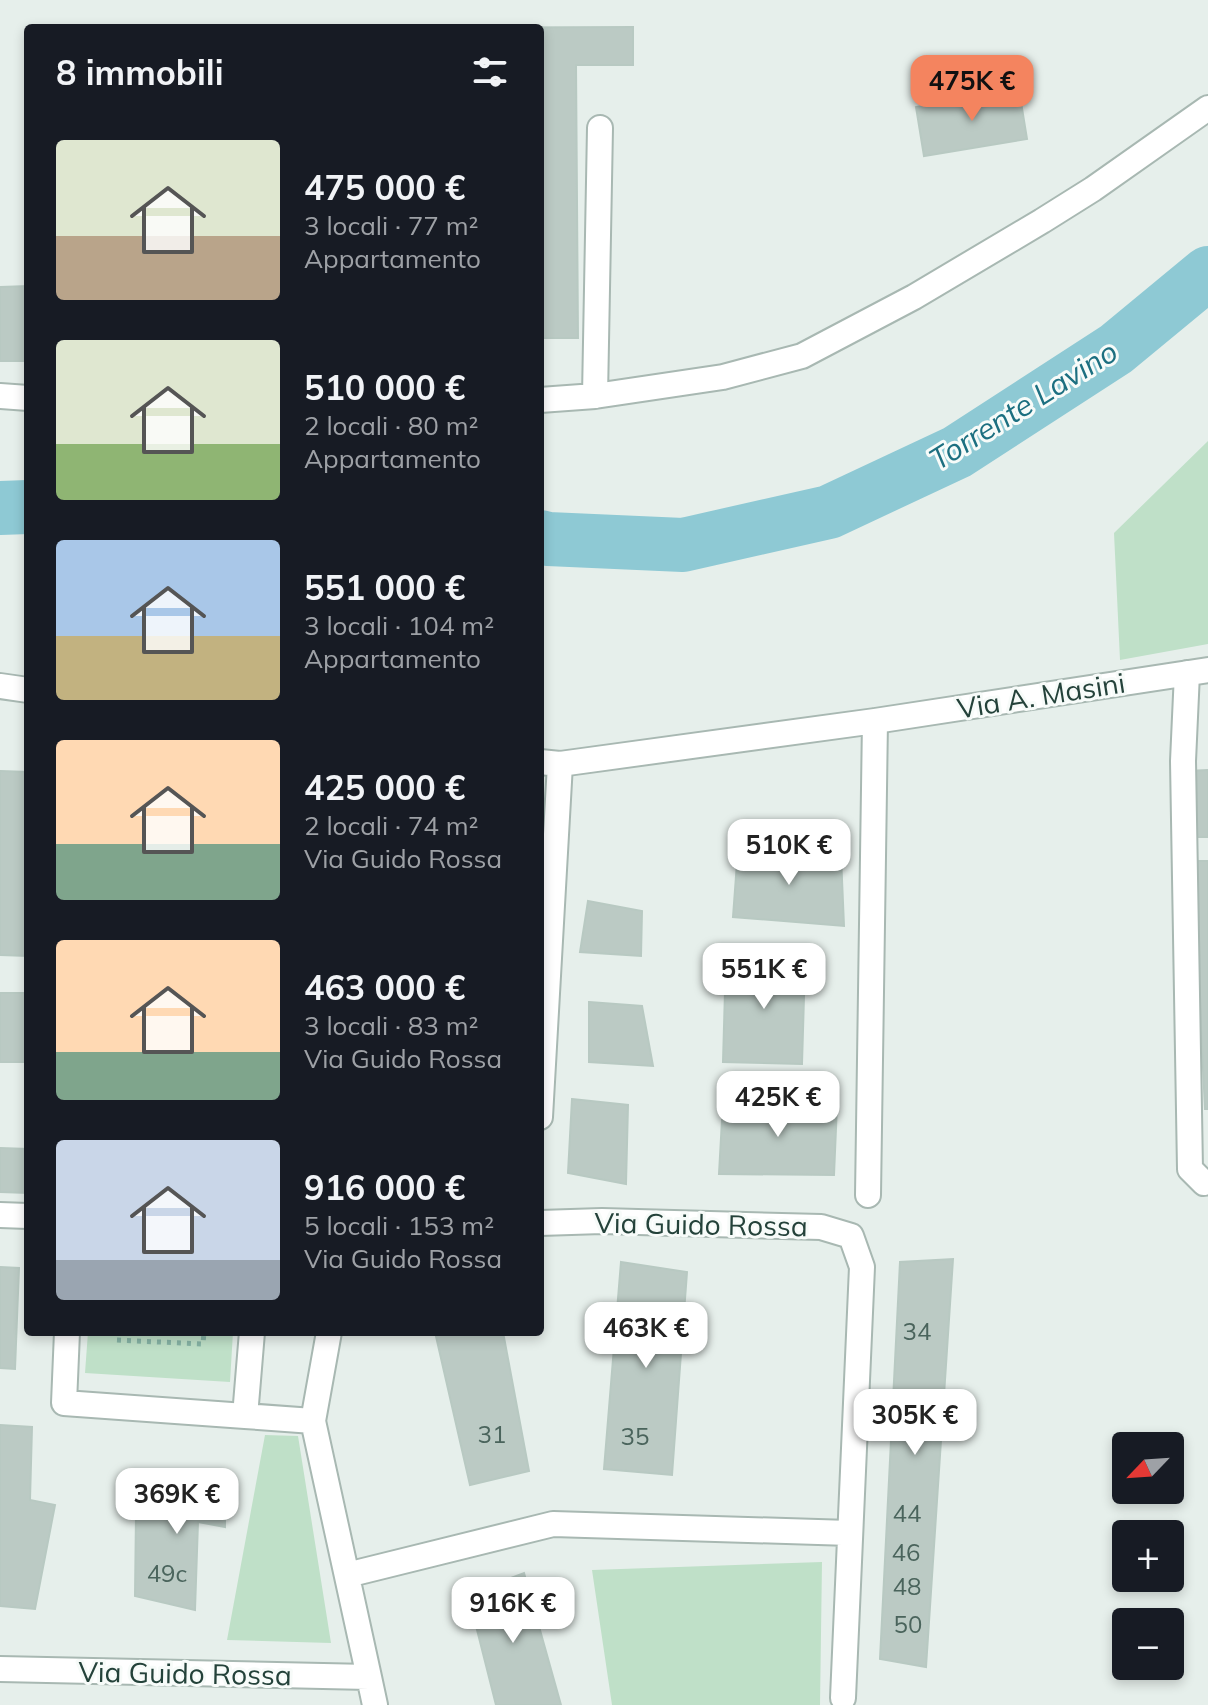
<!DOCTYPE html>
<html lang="it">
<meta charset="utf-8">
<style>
:root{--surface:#171b24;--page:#20242c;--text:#f1f3f6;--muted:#9ea1a6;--accent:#f4845f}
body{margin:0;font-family:Mulish,sans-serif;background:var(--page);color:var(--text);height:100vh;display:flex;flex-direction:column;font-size:30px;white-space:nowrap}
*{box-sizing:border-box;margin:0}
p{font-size:26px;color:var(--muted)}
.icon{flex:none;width:44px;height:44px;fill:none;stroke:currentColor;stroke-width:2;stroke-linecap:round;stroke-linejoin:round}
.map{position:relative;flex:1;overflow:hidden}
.details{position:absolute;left:24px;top:24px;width:520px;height:1312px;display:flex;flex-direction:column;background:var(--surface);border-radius:8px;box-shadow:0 4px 12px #0003}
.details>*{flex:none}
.needle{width:52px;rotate:245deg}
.buttons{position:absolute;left:1112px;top:1432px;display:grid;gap:16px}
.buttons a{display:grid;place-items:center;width:72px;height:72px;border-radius:8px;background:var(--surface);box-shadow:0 4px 12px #0003;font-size:40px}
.price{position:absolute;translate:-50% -68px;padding:0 18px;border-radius:16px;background:#fff;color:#222;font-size:26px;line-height:52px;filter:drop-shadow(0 2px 4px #0008)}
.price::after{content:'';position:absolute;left:50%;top:48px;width:24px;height:18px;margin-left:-12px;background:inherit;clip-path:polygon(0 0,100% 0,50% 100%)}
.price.selected{background:var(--accent);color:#111}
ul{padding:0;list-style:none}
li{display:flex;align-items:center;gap:24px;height:200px;padding:0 32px}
li span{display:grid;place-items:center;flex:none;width:224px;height:160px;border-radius:8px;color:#555}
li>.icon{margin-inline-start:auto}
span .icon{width:96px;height:96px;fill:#fffc;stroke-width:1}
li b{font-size:34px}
h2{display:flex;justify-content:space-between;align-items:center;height:96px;padding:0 32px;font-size:34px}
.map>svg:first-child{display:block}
</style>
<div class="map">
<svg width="1208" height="1705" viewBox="0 0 1208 1705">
<rect width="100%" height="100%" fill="#e6efeb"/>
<path fill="#bfe0c8" d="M1208 441V644L1120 660 1114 533Z
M88 1332H233L230 1382 85 1373Z
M265 1435 298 1436 331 1643 227 1640Z
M822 1562 820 1705H612L592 1570Z"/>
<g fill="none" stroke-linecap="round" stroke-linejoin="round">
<path stroke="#8ec9d4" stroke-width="54" d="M0 508 28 507
M540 537 548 539 683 545 829 512 957 452 1116 349 1208 273"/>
</g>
<path fill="#bbcac4" stroke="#b8c9c2" stroke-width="2" d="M633 27V65H576L578 338H540V28H428Z
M1019 90 1027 139 924 156 916 107Z
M28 286V361H0V287Z
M1208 770V837H1188V771Z
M0 771 28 772V956L0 955Z
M738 849 841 856 844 926 733 917Z
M1193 861H1208V1109H1205Z
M588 901 642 911 641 956 580 952Z
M726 956 805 963 802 1064 723 1062Z
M0 993H27L26 1062H0Z
M589 1002 642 1006 653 1066 589 1062Z
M572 1099 628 1105 626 1184 568 1173Z
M723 1102 837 1105 834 1175 719 1174Z
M0 1148 28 1149V1193L0 1192Z
M953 1259 926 1667 880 1659 900 1262Z
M621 1262 687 1272 672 1475 604 1469Z
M0 1267 19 1268 15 1369 0 1368Z
M435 1332H503L529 1471 470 1485Z
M0 1425 32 1427 30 1500 55 1505 35 1609 0 1606Z
M162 1471 225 1472V1527L198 1522 195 1610 135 1596 136 1514 165 1513Z
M524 1573 561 1705H496L468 1594Z"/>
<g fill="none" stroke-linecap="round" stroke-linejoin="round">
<defs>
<path id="minor" d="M0 396 28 398
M595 396 600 128
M540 400 595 396 723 377 802 356 914 297 1042 221 1093 189 1208 108
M1187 673 1183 761 1190 1169 1204 1183 1208 1182
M0 686 28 690
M540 762 560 764 875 721 1208 670
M540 1117 560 764
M868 1195 875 721
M0 1215 28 1216
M540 1223 602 1221 821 1227 851 1236 862 1267 843 1698
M67 1332 64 1403 245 1416 252 1332
M329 1332 313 1421 369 1677
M245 1416 313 1421
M347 1575 553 1524 850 1533
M0 1669 369 1677 375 1705"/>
</defs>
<use href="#minor" stroke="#a8b8b2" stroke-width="28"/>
<path stroke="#86b3a5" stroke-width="5" stroke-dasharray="4 6" stroke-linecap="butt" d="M115 1332V1340L203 1344 204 1332"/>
<use href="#minor" stroke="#fff" stroke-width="24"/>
</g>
<g text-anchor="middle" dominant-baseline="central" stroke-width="6" stroke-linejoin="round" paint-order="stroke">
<g font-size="24" fill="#4a645c">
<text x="917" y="1331">34</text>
<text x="492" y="1434">31</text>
<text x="635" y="1436">35</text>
<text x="907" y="1513">44</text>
<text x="906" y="1552">46</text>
<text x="167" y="1573">49c</text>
<text x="907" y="1586">48</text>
<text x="908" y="1624">50</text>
</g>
<g font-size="28" fill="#24423a" stroke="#f7fbf9">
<text transform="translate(1041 695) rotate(-9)">Via A. Masini</text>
<text transform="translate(701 1224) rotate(1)">Via Guido Rossa</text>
<text transform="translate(185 1673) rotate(1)">Via Guido Rossa</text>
</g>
<g font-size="30" font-style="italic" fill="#1c6f80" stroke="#f7fbf9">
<text transform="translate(1023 405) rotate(-32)">Torrente Lavino</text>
</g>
</g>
</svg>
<div class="buttons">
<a><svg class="needle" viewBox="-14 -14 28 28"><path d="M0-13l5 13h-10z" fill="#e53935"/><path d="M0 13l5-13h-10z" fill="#9ea1a6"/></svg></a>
<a>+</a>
<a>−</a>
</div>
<b class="price selected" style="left:972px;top:123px">475K €</b>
<b class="price" style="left:789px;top:887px">510K €</b>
<b class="price" style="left:764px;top:1011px">551K €</b>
<b class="price" style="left:778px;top:1139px">425K €</b>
<b class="price" style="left:646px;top:1370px">463K €</b>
<b class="price" style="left:915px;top:1457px">305K €</b>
<b class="price" style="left:177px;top:1536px">369K €</b>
<b class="price" style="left:513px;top:1645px">916K €</b>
<section class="details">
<h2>8 immobili<svg class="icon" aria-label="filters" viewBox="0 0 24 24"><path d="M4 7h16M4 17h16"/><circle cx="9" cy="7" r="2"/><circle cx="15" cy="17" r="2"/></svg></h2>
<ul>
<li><span style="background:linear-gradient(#dfe7d0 60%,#b9a48a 0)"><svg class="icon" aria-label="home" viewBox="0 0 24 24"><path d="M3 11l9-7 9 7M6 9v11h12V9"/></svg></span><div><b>475 000 €</b><p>3 locali · 77 m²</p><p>Appartamento</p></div></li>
<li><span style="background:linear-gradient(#dfe7d0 65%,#8fb573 0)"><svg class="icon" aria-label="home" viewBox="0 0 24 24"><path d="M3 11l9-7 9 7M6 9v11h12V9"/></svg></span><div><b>510 000 €</b><p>2 locali · 80 m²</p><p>Appartamento</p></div></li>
<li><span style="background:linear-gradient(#a9c7e8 60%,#c2b280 0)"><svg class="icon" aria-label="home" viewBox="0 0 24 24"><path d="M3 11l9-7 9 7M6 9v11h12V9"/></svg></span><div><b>551 000 €</b><p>3 locali · 104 m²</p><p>Appartamento</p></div></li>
<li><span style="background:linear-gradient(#ffd9b3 65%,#7fa58c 0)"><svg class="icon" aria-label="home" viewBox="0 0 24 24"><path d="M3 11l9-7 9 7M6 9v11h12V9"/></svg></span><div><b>425 000 €</b><p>2 locali · 74 m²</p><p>Via Guido Rossa</p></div></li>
<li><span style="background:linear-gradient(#ffd9b3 70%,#7fa58c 0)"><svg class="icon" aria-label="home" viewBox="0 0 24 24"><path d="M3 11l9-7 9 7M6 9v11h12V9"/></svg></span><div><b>463 000 €</b><p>3 locali · 83 m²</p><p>Via Guido Rossa</p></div></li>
<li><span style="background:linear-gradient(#c9d6e8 75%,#9aa5b1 0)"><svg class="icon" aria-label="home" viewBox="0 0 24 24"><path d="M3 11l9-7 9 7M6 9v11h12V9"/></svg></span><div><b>916 000 €</b><p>5 locali · 153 m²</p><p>Via Guido Rossa</p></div></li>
</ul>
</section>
</div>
